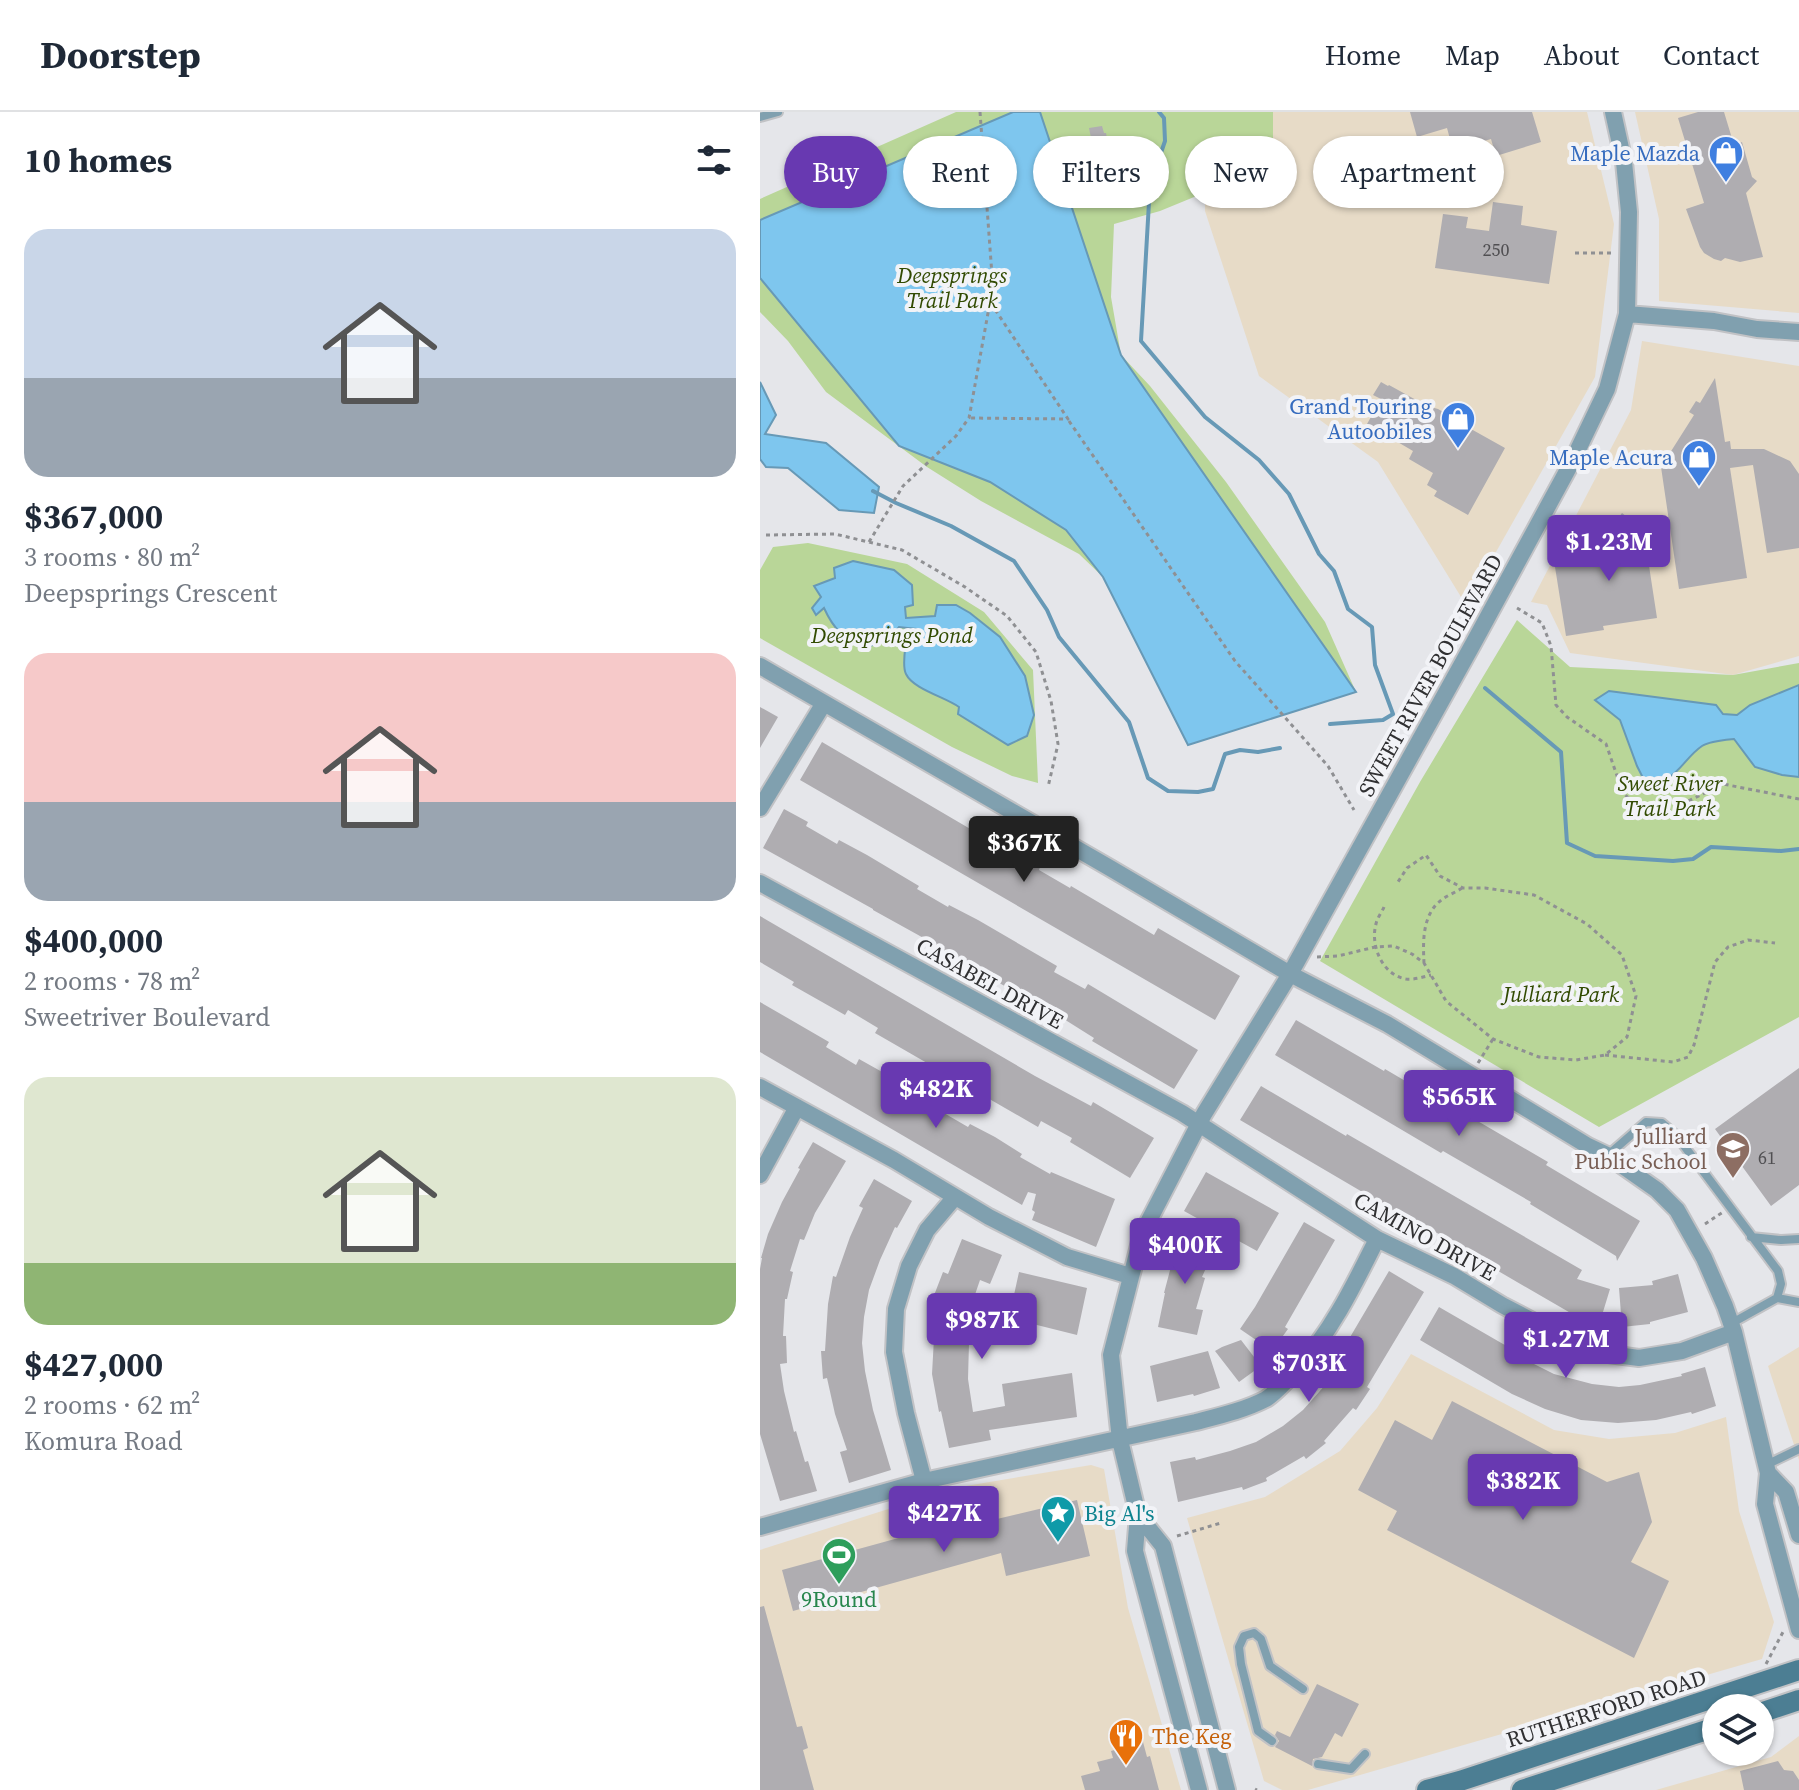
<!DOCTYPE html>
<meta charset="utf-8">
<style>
:root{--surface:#fff;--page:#f6f6f7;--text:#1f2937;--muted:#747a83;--line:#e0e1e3;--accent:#6839b1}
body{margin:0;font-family:"Source Serif 4",serif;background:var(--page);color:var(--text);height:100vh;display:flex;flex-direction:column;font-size:30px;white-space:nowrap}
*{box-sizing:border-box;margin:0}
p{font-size:26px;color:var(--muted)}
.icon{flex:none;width:44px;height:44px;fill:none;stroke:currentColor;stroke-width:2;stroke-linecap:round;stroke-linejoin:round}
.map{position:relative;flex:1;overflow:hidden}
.side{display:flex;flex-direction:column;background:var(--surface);width:760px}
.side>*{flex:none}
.banner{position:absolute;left:24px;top:24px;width:760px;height:72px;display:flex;gap:16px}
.buttons{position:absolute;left:942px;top:1582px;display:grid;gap:16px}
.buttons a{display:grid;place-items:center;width:72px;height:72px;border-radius:50%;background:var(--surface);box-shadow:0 2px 6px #0004;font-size:40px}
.price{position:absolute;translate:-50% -68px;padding:0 18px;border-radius:8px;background:var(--accent);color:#fff;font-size:26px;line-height:52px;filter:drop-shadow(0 2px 4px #0008)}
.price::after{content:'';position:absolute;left:50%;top:48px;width:24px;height:18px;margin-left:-12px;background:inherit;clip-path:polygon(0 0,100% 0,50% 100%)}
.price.active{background:#222;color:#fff}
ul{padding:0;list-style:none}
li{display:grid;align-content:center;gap:16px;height:424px;padding:0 24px}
li span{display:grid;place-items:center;height:248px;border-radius:24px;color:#555}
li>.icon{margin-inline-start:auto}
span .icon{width:144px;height:144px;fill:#fffc;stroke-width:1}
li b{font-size:34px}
h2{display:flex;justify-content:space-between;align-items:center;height:96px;padding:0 24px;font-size:34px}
.pill{padding:0 28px;border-radius:36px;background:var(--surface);box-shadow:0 2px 6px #0004;font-size:28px;line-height:72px}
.pill.active{background:var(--accent);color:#fff}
header{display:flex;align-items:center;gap:48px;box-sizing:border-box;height:112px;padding:0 40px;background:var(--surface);border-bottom:2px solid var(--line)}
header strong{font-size:38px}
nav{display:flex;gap:44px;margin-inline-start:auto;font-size:28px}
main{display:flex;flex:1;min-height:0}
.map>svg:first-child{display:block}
</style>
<header>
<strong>Doorstep</strong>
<nav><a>Home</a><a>Map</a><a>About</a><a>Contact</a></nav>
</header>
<main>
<section class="side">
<h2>10 homes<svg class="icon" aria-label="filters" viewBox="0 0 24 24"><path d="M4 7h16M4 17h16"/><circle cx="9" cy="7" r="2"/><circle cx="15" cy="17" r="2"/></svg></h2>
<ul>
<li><span style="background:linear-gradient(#c9d6e8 60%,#9aa5b1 0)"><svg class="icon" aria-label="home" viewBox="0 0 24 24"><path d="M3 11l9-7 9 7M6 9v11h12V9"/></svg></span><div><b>$367,000</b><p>3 rooms · 80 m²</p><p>Deepsprings Crescent</p></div></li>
<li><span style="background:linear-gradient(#f6c9c9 60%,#9aa5b1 0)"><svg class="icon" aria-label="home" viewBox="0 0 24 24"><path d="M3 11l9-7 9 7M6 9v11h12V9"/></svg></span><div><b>$400,000</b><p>2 rooms · 78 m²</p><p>Sweetriver Boulevard</p></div></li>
<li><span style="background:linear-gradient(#dfe7d0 75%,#8fb573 0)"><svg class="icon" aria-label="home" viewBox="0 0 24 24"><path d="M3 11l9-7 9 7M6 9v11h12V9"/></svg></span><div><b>$427,000</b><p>2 rooms · 62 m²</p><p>Komura Road</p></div></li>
</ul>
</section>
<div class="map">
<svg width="1039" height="1678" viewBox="0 0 1039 1678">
<rect width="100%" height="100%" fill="#e5e6ea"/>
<path fill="#e7dbc7" d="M513 0H827L854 112 835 265 706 493 618 350 499 264 445 99V81L495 60 513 58Z
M875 0H1039V201L899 189V107Z
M882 229 1039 254V544L973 563 810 541 787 493 771 490 871 298Z
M1039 1235V1348L1008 1254Z
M651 1242 794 1318 849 1327 915 1321 966 1305 979 1399 1014 1510 1002 1547 548 1678H522L504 1669 427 1406 505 1385 580 1339 617 1296Z
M331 1353 344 1357 368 1496 421 1678H0V1438L194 1376Z
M1039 1624V1678H896L1011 1645Z"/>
<path fill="#b9d698" d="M196 0H513V58L495 60 400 99 354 112 351 185 361 243 390 274 466 370 565 510 596 580 428 633 343 465 319 442 221 389 167 355 66 280 28 229 0 200V87Z
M48 431 147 452 224 500 273 558 278 671 252 664 192 635 0 526V458L13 435Z
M757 508 810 555 973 563 1039 551V905L839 1015 560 849 660 670Z"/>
<path fill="#7ec6ee" stroke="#6799b6" stroke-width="2" d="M253 0H280L361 243 596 580 428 633 343 465 306 418 230 370 139 334 0 166V108Z
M0 270 16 303 5 322 66 331 119 375 114 401 79 398 28 356 6 355 0 347Z
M93 449 134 458 152 473 153 493 145 495 146 506 175 504 177 493H196L210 501 240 525 265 564 274 603 267 624 248 633 198 602 199 595C185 585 153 577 146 562 142 554 145 539 146 530L156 529V517L139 515 128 528 104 536C83 525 74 518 64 496L56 503 52 496 61 485 54 474 75 466 74 456Z
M1039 573V665L1022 663 995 655 974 627C964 628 950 629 942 634 921 648 916 675 884 668L877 654 860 608 835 588 849 579 956 593 963 602 977 603 990 593Z"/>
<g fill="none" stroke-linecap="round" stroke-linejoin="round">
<path stroke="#6799b6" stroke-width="4" d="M399 0 404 6 405 29 390 73 381 229 445 305 499 348 529 382 559 442 574 459 588 497 612 515 615 553 633 602 623 608 570 612
M113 379 136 391 191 414 254 449 287 498 299 525 369 610 388 666 408 679 438 680 453 677 465 642 480 638 498 640 520 636
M725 576 801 640 807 731 835 744 913 749 933 747 951 735 1021 739 1039 737"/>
</g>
<path fill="#afadb1" d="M650 0H772L781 30 736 44 731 27 693 38 687 16 657 25Z
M938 0H964L974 33 982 30 992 65 997 69 986 81 1003 145 980 150 965 146 961 149 954 147 944 141 940 135 926 97 944 91 918 6Z
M342 14 344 21H346L349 36 346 37 347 39 334 41 329 16Z
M733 90 763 94 761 113 797 119 789 172 675 156 683 102 708 105 706 116 729 119Z
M955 266 965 330 970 329 971 337H1004L1030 349 1039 362V436L1007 441 993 353 970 356 987 466 919 477 901 355 934 303 929 300 936 289 940 291Z
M621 270 628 274 629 273 667 294 678 297 695 307 699 320 711 317 745 336 708 403 674 384 677 379 667 373 673 361 649 347 653 339 607 312 621 287 613 283Z
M862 401 872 409 882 408 897 506 843 514 844 518 806 524 795 455 839 448 837 435Z
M0 595 18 605 0 636Z
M62 630 224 725 280 755 279 758 310 776 311 774 394 823 398 816 480 864 455 908 40 668Z
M24 697 48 710 46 714 77 732 79 728 107 743 159 774 157 777 188 795 189 793 218 808 297 854 294 860 325 877 328 872 438 938 414 977 332 929 334 926 307 909 168 831 169 829 113 798V797L3 736Z
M0 804 275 964 331 994 333 990 394 1026 370 1066 310 1030 312 1026 281 1009 278 1015 115 921 118 916 88 898 85 903 32 873 34 870 0 850Z
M0 890 69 930 66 935 96 953 99 947 124 961 122 966 153 983 155 979 179 994 177 997 208 1015 210 1012 235 1025 262 1042 260 1045 290 1062 291 1060 355 1087 336 1135 272 1108 275 1100 272 1098 276 1082 268 1080 262 1093 0 940Z
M536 908 624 959 625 957 708 1006 709 1004 788 1050 786 1053 880 1109 857 1149 856 1144 770 1092 771 1090 683 1039 681 1041 515 943Z
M1039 956V1073L1011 1094 955 1017Z
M501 974 586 1024 587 1022 822 1158 817 1167 850 1177 839 1213 813 1205 814 1203 733 1156 734 1154 646 1103 645 1105 480 1008Z
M53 1030 86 1049 55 1101 44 1128 40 1127 30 1159 33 1160 27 1187H25L23 1224H26L27 1251 20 1252 24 1279 34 1320 36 1319 45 1350 48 1349 57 1379 20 1389 0 1322V1157L2 1146H1L8 1122 22 1090 40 1057 38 1056Z
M446 1060 519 1101 497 1139 424 1099Z
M114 1067 152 1089 137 1116 135 1115 120 1148 109 1178 104 1205 102 1231 105 1259 113 1298 131 1358 89 1371 80 1340 87 1338 75 1302 67 1266 63 1267 61 1239H65L68 1192 73 1164 76 1165 90 1125 103 1096 99 1094Z
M544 1110 575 1128 525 1215 528 1217 512 1239 480 1217 495 1195Z
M421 1121 455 1136 442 1165 445 1166 436 1197 443 1198 437 1223 398 1215 405 1181H404L413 1147 410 1146Z
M202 1127 242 1143 230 1172 220 1168 208 1203 214 1204 209 1231 208 1267 213 1300 245 1294 242 1272 312 1261 317 1305 229 1318 231 1328 189 1336 181 1299 179 1300 172 1262 174 1226 169 1225 173 1186 183 1160 188 1162Z
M629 1159 664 1180 607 1275 610 1277 596 1298 593 1296 564 1329 566 1331 546 1347 544 1344 506 1366 507 1369 483 1378 482 1375 418 1390 410 1350 435 1345 436 1348 470 1339 496 1330 523 1314 543 1298 567 1271 580 1251 576 1249Z
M259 1160 327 1176 317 1223 249 1206Z
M918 1162 928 1200 890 1210V1212L862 1215 859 1176 893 1173 892 1169Z
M679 1195 769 1247 768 1249 794 1262 832 1272 859 1275 880 1273 922 1264 921 1262 945 1255 956 1294 932 1302 931 1300 896 1308 858 1311 821 1308 785 1297 752 1282 660 1228Z
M481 1228 501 1254 479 1270 455 1239 462 1235Z
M448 1239 460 1276 434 1284 433 1282 397 1290 390 1254Z
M692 1289 847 1370 879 1360 892 1410 871 1450 909 1469 874 1546 627 1418 637 1399 598 1378 635 1308 672 1328Z
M317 1388 330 1444 246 1464 241 1441 33 1499 22 1458 215 1405 216 1412Z
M4 1494 37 1615 42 1614 48 1636 43 1638 54 1678H0V1495Z
M557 1572 599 1592 582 1625 575 1621 562 1645 553 1647 552 1654 515 1635 519 1629 515 1623 517 1619 530 1625Z
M383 1630 387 1645 390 1644 399 1678H325L321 1664 340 1659 337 1650 353 1646 351 1639Z
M1018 1649 1024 1658 1033 1659 1039 1668V1678H984L980 1659Z"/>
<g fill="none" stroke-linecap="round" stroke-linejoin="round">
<defs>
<path id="lane" d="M0 5 18 0
M848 1043 886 1010 902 1011 916 1023 1018 1159 1021 1172 1017 1186 972 1211
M991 1125 1021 1128 1039 1127
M1017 1186 1039 1190
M1006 1353 1039 1337
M512 1629 498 1619 481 1552 479 1535 484 1524 494 1521 501 1527 510 1554 543 1577
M558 1652 591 1657 605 1642"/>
<path id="street" d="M867 202 954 209 997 217 1039 220
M0 554 350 756 530 862 627 912 828 1034 847 1043 897 1078 917 1098 944 1146 965 1194 974 1220 1008 1361 1005 1392 1039 1518
M0 696 64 591
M0 771 422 1001 617 1127 694 1164 742 1193 797 1222 841 1241 879 1246 922 1239 974 1220
M0 975 134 1048 229 1105 307 1145 370 1164
M0 1063 37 995
M1008 1361 1026 1380 1039 1423
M164 1369 146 1301 134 1240 136 1197 149 1154 167 1118 195 1085
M378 1403 403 1434 467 1678
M0 1415 164 1369 436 1310C459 1304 485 1298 506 1287 517 1280 528 1267 537 1257 572 1219 594 1173 617 1127
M439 1678 375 1439 378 1403 360 1328 351 1243 382 1122 444 1002 530 862 713 532 813 348 847 277 867 202 869 100 864 50 853 0"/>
<path id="secondary" d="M1000 1601 1039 1588
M667 1678 700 1669 1039 1558
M762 1678 956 1615"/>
</defs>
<use href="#lane" stroke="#c1c2c5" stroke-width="12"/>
<use href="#street" stroke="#c1c2c5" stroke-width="20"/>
<use href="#secondary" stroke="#c1c2c5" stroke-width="24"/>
<path stroke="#8f9093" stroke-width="3" stroke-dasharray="4 4" stroke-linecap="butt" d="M220 0 233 177 230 190
M815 141H851
M309 309 475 549 568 654 594 698
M6 423 75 422 142 438 205 475 247 504 276 540 291 589 298 632 288 675
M109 430 143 374 196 324 209 306 230 190 308 307 209 306
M757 496 782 511 791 534 796 593 807 605 846 632 863 681 883 699 904 701 963 672 1039 687
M624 795C622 800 617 806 616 812 610 833 622 863 646 867 654 868 663 865 671 863
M557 845 578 844 615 835 634 834 652 842 664 851 686 889 733 927 779 945 816 948 845 943 867 925 876 884 862 843 827 812 774 783 725 776H703L680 764 666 743 647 756 636 773
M664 851C663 831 662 805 679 790 685 784 695 781 702 776
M845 943 913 950 928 945 934 933 955 850 968 835 988 828 1015 831
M718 951 733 927
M945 1112 963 1100
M417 1424 461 1411
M1006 1552 1023 1520
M495 1677 497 1678"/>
<use href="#lane" stroke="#80a0af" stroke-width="8"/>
<use href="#street" stroke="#80a0af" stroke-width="16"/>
<use href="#secondary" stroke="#4c7e93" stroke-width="20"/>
</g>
<defs>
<symbol id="shop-pin" viewBox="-11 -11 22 30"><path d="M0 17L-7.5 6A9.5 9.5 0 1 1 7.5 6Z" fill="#3f7fe0" stroke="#f2f3f7"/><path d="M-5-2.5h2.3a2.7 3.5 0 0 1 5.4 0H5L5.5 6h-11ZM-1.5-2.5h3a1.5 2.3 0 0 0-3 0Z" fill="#fff"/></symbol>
<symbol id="school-pin" viewBox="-11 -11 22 30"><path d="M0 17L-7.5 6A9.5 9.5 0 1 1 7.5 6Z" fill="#8d6e63" stroke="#f2f3f7"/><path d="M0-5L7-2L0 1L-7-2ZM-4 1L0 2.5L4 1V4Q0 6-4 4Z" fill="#fff"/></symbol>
<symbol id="sight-pin" viewBox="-11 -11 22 30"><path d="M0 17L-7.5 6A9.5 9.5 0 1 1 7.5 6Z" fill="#0f9aa8" stroke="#f2f3f7"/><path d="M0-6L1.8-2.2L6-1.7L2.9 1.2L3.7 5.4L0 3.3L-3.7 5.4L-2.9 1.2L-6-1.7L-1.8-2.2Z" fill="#fff"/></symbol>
<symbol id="stadium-pin" viewBox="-11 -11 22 30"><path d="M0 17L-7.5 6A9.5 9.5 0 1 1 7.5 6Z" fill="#2e9e5b" stroke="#f2f3f7"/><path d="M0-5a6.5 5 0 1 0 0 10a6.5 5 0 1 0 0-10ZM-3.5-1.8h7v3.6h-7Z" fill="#fff"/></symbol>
<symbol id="restaurant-pin" viewBox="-11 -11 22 30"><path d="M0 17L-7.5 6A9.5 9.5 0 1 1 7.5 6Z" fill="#e8710a" stroke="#f2f3f7"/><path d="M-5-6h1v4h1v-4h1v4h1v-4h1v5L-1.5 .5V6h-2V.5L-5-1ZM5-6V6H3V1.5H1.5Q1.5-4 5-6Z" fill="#fff"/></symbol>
</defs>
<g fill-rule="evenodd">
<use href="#shop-pin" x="946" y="21" width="40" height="54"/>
<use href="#shop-pin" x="678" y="287" width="40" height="54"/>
<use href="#shop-pin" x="919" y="325" width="40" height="54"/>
<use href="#school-pin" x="953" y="1017" width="40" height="54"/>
<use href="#sight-pin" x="278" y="1381" width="40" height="54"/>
<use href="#stadium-pin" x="59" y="1423" width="40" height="54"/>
<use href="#restaurant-pin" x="346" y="1604" width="40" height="54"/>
</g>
<g text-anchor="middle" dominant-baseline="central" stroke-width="8" stroke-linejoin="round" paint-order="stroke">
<g font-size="18" fill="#504f52">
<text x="736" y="137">250</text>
<text x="1007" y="1045">61</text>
</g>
<g font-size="22" fill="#366cbe" stroke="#f2f3f7" text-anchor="end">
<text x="940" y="41">Maple Mazda</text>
<text x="672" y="294">Grand Touring<tspan x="672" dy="25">Autoobiles</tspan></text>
<text x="913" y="345">Maple Acura</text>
</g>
<g font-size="22" font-style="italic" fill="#324b02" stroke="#f2f3f7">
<text x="192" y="163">Deepsprings<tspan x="192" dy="25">Trail Park</tspan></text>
<text x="132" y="523">Deepsprings Pond</text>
<text x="910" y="671">Sweet River<tspan x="910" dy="25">Trail Park</tspan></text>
<text x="801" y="882">Julliard Park</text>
</g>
<g font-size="22" fill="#303032" stroke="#f2f3f7">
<text transform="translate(670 563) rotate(-61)">SWEET RIVER BOULEVARD</text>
<text transform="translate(230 871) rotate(29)">CASABEL DRIVE</text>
<text transform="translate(665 1124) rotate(29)">CAMINO DRIVE</text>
<text transform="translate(846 1596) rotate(-18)">RUTHERFORD ROAD</text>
</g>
<g font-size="22" fill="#785e54" stroke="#f2f3f7" text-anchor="end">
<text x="947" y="1024">Julliard<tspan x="947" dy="25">Public School</tspan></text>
</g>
<g font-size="22" fill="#0d838f" stroke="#f2f3f7" text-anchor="start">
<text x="324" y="1401">Big Al's</text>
</g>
<g font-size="22" fill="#27864d" stroke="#f2f3f7">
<text x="79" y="1487">9Round</text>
</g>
<g font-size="22" fill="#c56008" stroke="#f2f3f7" text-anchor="start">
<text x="392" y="1624">The Keg</text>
</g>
</g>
</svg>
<div class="buttons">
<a><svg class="icon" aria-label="layers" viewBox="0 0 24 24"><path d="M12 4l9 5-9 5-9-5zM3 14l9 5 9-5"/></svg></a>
</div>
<b class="price" style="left:849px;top:471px">$1.23M</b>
<b class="price active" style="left:264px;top:772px">$367K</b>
<b class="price" style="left:176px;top:1018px">$482K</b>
<b class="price" style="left:699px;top:1026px">$565K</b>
<b class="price" style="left:425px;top:1174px">$400K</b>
<b class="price" style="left:222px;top:1249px">$987K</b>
<b class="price" style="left:806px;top:1268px">$1.27M</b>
<b class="price" style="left:549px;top:1292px">$703K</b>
<b class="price" style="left:763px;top:1410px">$382K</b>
<b class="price" style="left:184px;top:1442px">$427K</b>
<div class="banner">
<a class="pill active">Buy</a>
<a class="pill">Rent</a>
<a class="pill">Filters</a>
<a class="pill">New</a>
<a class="pill">Apartment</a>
</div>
</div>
</main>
